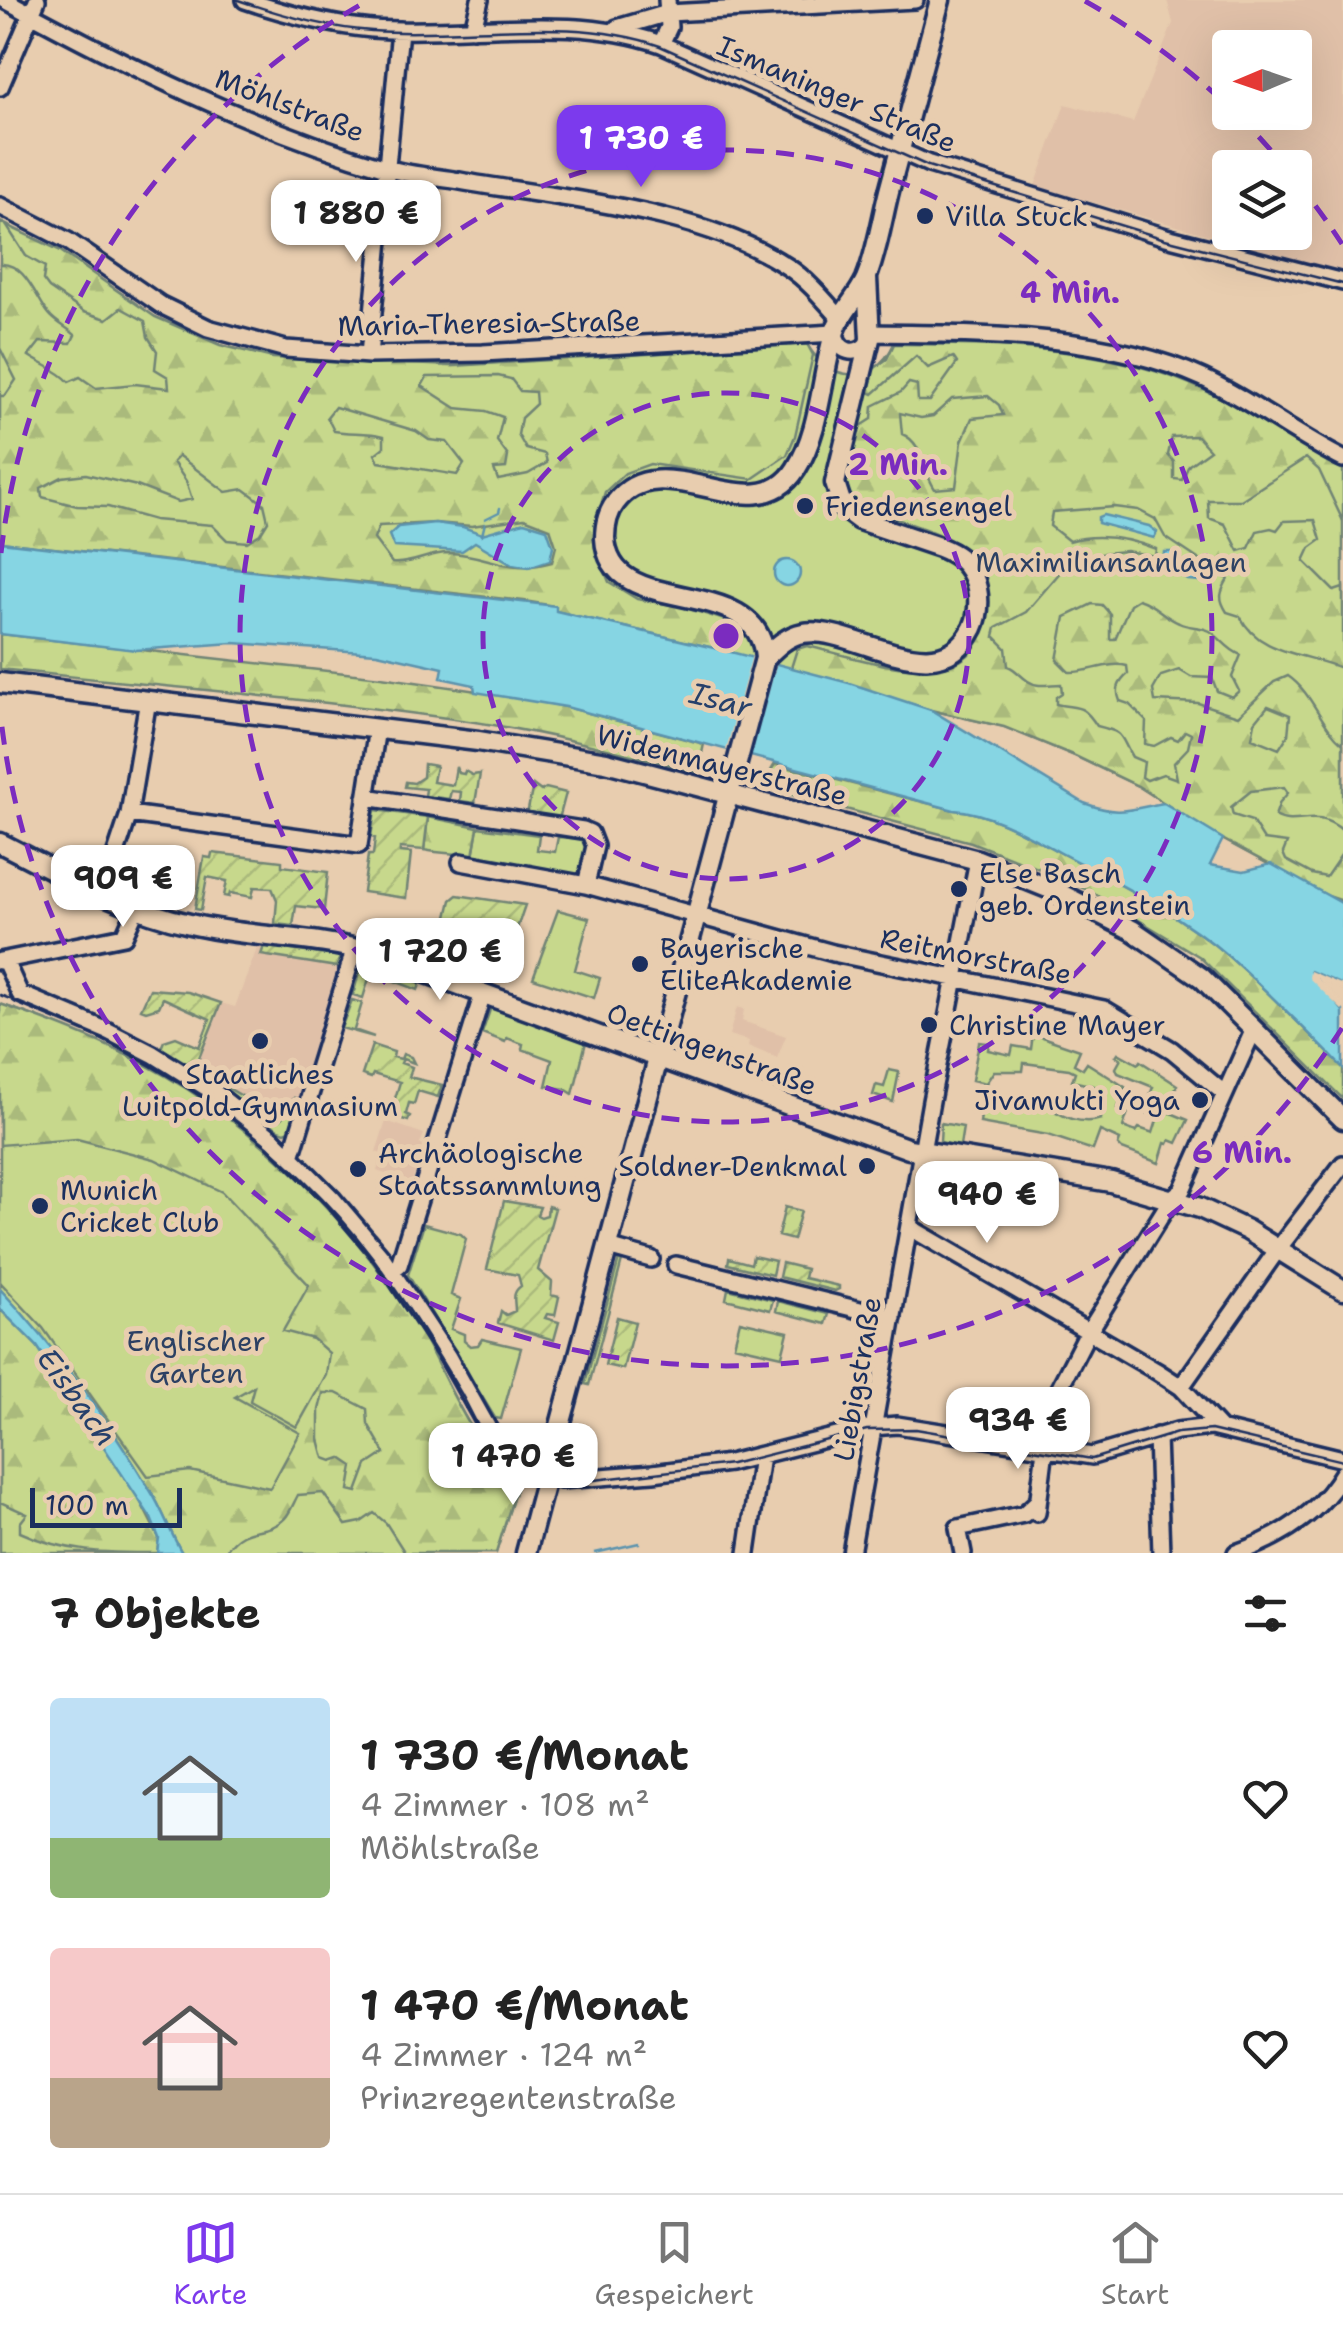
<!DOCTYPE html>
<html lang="de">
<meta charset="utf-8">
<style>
:root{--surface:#fff;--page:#f6f6f6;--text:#222;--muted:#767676;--line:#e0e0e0;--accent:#7c3aed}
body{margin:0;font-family:"Shantell Sans",sans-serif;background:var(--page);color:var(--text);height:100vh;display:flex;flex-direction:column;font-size:38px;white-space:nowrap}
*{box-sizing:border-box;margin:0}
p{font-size:32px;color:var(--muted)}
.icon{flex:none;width:55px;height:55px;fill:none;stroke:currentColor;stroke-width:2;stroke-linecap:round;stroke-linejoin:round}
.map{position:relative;height:1553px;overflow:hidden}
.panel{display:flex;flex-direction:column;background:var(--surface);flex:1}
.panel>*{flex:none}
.needle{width:65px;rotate:268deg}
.buttons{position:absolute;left:1212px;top:30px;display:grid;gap:20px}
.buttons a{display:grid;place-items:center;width:100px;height:100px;border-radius:10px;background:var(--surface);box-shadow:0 10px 40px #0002;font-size:50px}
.scale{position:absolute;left:30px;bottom:25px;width:152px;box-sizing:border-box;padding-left:10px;border:5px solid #1b2f5e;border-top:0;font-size:28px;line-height:35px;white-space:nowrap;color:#1b2f5e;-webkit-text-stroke:8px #e8cdaf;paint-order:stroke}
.price{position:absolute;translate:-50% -85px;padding:0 22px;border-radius:20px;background:#fff;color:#222;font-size:32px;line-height:65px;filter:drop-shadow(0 2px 5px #0008)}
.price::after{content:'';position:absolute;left:50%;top:60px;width:30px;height:22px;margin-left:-15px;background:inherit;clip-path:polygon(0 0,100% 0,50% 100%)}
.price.selected{background:var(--accent);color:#fff}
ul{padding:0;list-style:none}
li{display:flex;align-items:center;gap:30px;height:250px;padding:0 50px}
li span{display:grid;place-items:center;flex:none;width:280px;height:200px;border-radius:10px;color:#555}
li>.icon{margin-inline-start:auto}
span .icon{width:120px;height:120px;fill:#fffc;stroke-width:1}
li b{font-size:42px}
h2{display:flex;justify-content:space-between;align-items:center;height:120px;padding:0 50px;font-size:42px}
.tab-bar{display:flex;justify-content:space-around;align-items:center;height:140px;border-top:2px solid var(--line);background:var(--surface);font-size:28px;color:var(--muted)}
.tab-bar a{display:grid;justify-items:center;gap:5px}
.tab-bar .selected{color:var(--accent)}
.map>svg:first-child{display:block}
</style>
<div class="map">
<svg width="1343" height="1553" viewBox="0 0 1343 1553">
<defs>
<pattern id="forest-firs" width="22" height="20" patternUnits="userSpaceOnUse" patternTransform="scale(2.5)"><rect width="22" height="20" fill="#c7d88c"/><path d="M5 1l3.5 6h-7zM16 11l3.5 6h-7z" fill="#aaba7b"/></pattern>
<pattern id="garden-furrows" width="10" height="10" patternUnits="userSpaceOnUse" patternTransform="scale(2.5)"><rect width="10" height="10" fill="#c7d88c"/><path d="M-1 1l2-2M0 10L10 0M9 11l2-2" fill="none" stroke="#aaba7b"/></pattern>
</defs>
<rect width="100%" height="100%" fill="#e8cdaf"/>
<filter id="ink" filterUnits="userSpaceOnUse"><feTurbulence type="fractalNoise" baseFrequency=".01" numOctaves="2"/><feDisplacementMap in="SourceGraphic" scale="20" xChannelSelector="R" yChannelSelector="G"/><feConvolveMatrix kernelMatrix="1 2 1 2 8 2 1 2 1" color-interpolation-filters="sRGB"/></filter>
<g filter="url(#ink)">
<path fill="#e0c0a8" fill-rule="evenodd" d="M1167 0H1343V273L1035 186 1065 104 1133 122 1173 23ZM1230 48H1295V112H1230ZM1230 168H1295V232H1230Z
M258 946 341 957 288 1132 195 1068 221 1003 235 1007Z
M737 1007 744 1009 742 1021 786 1036 777 1058 748 1046 749 1041 729 1035Z
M386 1121 424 1134 420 1144 423 1146 409 1192 391 1187 394 1177 377 1171 382 1154 376 1152Z"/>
<path fill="#c7d88c" stroke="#718475" stroke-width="2.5" d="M0 222 59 250 155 317 220 345 273 358 453 366 807 344C829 383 874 386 894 344 992 345 1096 345 1188 383 1241 405 1292 438 1343 465V904L1211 833 1138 786 1075 756 1005 727 931 710 849 683 555 611 419 590 0 542Z
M478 827 539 835 537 850 555 852 558 837 586 839C591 853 588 868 578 880L528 870V865L473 856Z
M558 910 589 918 575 970 600 978 594 998 533 978Z
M365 963 421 982 418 990 371 972 363 998 353 995 361 966Z
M352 1000 362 1003 354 1030 374 1037 341 1028Z
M0 1004C64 1026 130 1052 187 1089 277 1147 352 1227 411 1316 444 1366 467 1447 519 1479L496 1553H0Z
M491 1007 586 1042 573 1094 565 1089 546 1086 552 1060 522 1049 523 1044 507 1038 505 1042 482 1033Z
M1033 1034 1080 1050 1074 1064 1083 1069 1087 1063 1125 1087 1118 1108 1128 1112 1123 1127 1136 1132 1139 1128 1153 1133 1158 1117 1144 1112 1153 1087 1118 1073 1116 1068 1121 1059 1116 1056 1118 1053 1138 1064 1140 1061 1177 1085 1166 1111 1188 1120 1177 1143 1170 1140 1168 1144 1165 1143 1159 1163 1122 1149 1118 1145 1120 1140 1100 1131 1093 1150 1048 1135 980 1123 983 1098 996 1105 1025 1108 1027 1099 1058 1105 1056 1112C1070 1120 1086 1124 1101 1119L1104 1094 1094 1086 1072 1081 1075 1072 1069 1069 1024 1063 1023 1071H994L986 1083 972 1080 979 1042 989 1043 988 1050 1011 1055 1013 1046 1031 1049Z
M889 1070 899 1072 893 1102 873 1095 876 1085 884 1087Z
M206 1075 281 1119 294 1098 298 1100 290 1130 285 1132 279 1130Z
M941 1123 963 1127 960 1146 940 1142Z
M424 1224 461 1234 466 1239 451 1295 461 1299 451 1329 464 1334V1341L470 1346 478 1345 482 1339 521 1348 501 1419 495 1418 408 1275Z
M623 1257 589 1385 585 1384 619 1259Z
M728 1289 773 1300 770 1310 726 1299Z
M778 1301 829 1314 826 1324 776 1311Z
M740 1321 788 1332 782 1356 734 1345Z"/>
<path fill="url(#forest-firs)" stroke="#718475" stroke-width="2.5" fill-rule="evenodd" d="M6 225 59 250 155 317 220 345 273 358 453 366 807 344 813 355 795 436 787 455 752 479 650 464 625 473 605 492 595 524V548L609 582 637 599 679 606 735 623 731 652 555 611V606L524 601 0 542V396H5L16 380 0 348V264C25 262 36 298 49 314 56 323 67 327 75 335L71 343 40 342 29 356C42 365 59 370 69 382L80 377 96 388 135 384 169 388 168 377 155 369 157 351 148 337 145 321 121 308 107 319 84 312 49 288 43 280 45 267 26 256ZM498 376 511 379 520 391 535 392 536 404 521 418 518 435 526 449 545 454 547 463 528 474 498 480 494 469 506 468 508 456 497 441 503 417 486 411 456 408 422 386 427 377ZM335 407 416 431 429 440 447 442 464 464 457 475 379 462 375 454 384 447V436C367 431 351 434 334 431L327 417ZM179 456 226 492 244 489 264 504 268 521 260 534 247 542 227 540 212 525 154 520 108 507 77 506 42 497 41 488 62 477 86 474 137 486 178 502 192 499 186 481 173 462ZM524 518 550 528 556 546 552 562C506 575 491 554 448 553 429 553 412 565 392 563L374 539 379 526 435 523 472 526Z
M894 344C992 345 1096 345 1188 383 1241 405 1292 438 1343 465V521L1319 470 1306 458 1241 500H1208L1209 518 1225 524 1239 551 1249 548 1257 531 1271 528 1277 530 1284 521 1315 520 1321 540 1310 548 1304 561 1334 591 1343 588V669C1306 653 1259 655 1240 616L1227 612C1218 598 1220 593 1228 579L1165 537 1155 519 1138 510 1114 507 1052 512 1050 526 1069 541C1097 533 1128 538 1156 549L1155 556 1126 551 1104 553 1063 569 1026 612 996 628 994 636 1006 648 1008 666C1017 670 1020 676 1028 681 1038 688 1049 684 1061 684L1062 693 1056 697V704C1079 709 1082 703 1097 726 1126 733 1119 735 1132 757L1144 762 1142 777 1147 780 1163 774 1177 779 1174 763 1188 748 1191 734 1185 731 1178 740 1171 737 1154 746 1145 744 1146 721 1129 704 1120 701C1115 689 1119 682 1128 674L1127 666C1108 661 1089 673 1069 672L1057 660 1065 617 1092 604 1102 605 1110 614V639H1115L1130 604 1138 599C1157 605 1162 616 1179 623 1189 628 1200 626 1210 631 1222 639 1227 650 1241 655L1232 677 1239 691 1232 697 1217 691 1212 678 1191 677 1179 670 1161 676 1153 690 1155 701 1198 703 1238 716 1274 682 1288 676C1313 693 1320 725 1343 744V831C1314 806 1298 829 1275 816L1280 802 1288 793 1284 787 1251 791 1231 807 1233 815 1252 821 1264 840 1287 843 1283 853 1286 860 1312 874 1326 877 1343 852V901L1328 896 1211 833 1138 786 1075 756 1004 727 931 710 791 668 797 649 807 646C848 655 927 684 963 659 978 649 985 629 987 612 997 543 934 534 883 514 872 510 858 505 851 495 839 477 853 447 858 428L872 419 873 406 901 392 909 383 917 385 918 401H930L957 363 953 357 928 368 916 356 873 394 867 391 871 371 887 359ZM988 396 999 405 1003 415 972 418 962 441 956 487 935 489C921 469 924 443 902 434L900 413 921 418 933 416 952 399ZM1197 436 1210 450 1189 465 1182 480 1174 479V462L1168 455 1172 437ZM1268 706 1290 715 1288 735 1279 749 1252 738 1255 722Z
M0 634 381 677 518 697 566 707 704 744 698 772C620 752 541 731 461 720 308 698 154 686 0 669Z
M775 764 954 810C989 812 1028 835 1059 852 1117 883 1179 913 1228 956 1268 991 1306 1030 1343 1068V1099L1200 957 1099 896 1058 876 971 842 766 788 767 777Z
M428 817 478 827 473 856C456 853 442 854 424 850Z
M0 1004C64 1026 130 1052 187 1089 277 1147 352 1227 411 1316 444 1366 467 1447 519 1479L496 1553H405L386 1523 374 1513 361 1522 346 1525 323 1493 298 1495C294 1502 290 1513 285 1518 265 1538 246 1521 226 1551L231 1553H182C170 1533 163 1510 150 1490 107 1418 57 1350 0 1289V1282L43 1328 148 1476 190 1471 270 1488 300 1433 235 1397 254 1386 250 1401 297 1427 326 1375 329 1353 313 1339 283 1331 309 1285 222 1192 154 1159 77 1139 0 1145ZM323 1393H336L367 1409 368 1424 385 1453 367 1465 357 1492 349 1490 353 1466 341 1458 332 1461 324 1458 319 1439V1410Z
M0 1309 37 1346 138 1497 159 1538 157 1553C106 1553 65 1553 20 1532V1523L27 1514 0 1502Z"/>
<path fill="url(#garden-furrows)" stroke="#718475" stroke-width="2.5" d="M424 764 436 766 433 782 453 785 456 767 458 773 464 774 465 771 472 775 480 774 475 803 460 801 461 792 451 791 449 799 425 796 426 789 405 787 406 782 414 783 423 777Z
M533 785 541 791 546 788 566 793 559 819 527 815Z
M375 810 428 817 424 850 400 848V852L411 853 406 898 363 892 368 855H373L375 838 371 837Z
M212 853 282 861V866L328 872 324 909 296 906 293 926 275 924 277 900 272 888 254 887 252 897 230 893 229 897 224 896 227 881 207 877 201 910 195 909 204 857 211 858Z
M457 895 525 905 500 978 493 975 489 983 436 964 451 900Z
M264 946 341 957 337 967 261 955Z
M150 989 188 992 221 1003 195 1068 161 1048 164 1041 176 1037 199 1047 210 1019 163 998 159 1007 146 1011 141 1009Z
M372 1045 394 1052 393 1057 401 1059 403 1054 411 1057 414 1063 403 1059 401 1063 412 1067 409 1077 442 1085 438 1097 418 1091 414 1104 409 1103 406 1114 410 1116 408 1121 390 1115 400 1082 373 1074 371 1078 362 1075Z
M504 1201 540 1207 537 1215 541 1217 547 1215 548 1206 555 1208 538 1270 552 1282 551 1295 559 1297 555 1315 547 1314 545 1318 559 1322 554 1340 498 1323 501 1311 506 1315 515 1311C515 1300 511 1293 521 1286L518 1275 487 1269Z
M785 1207 801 1211 793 1240 778 1236Z
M753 1256 775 1261 772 1275 728 1264 729 1258 751 1264Z
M782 1263 806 1269 804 1278 839 1286V1289L835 1291 779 1277Z
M617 1317 635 1322 623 1369 605 1365Z"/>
<path fill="#86d5e3" stroke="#5b93ae" stroke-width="2.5" d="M1103 515 1149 526 1157 532 1154 538 1098 523V517Z
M524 522 547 529 553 546 550 560 529 567 512 564 475 542 462 551 394 547 389 535 398 527 435 523 463 527 482 534Z
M0 542 556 606V611L731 652 849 683 931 710 1084 803C1122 817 1127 809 1164 803L1223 839 1210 865 1244 871 1271 864 1343 904V985L1310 971 1343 1011V1068C1306 1030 1268 991 1228 956 1179 913 1117 883 1059 852 1028 835 989 812 954 810L566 707 475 692 474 685 441 678 443 668 377 653 233 643 136 650 0 634Z
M1164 552H1171L1185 568 1191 565 1203 574 1199 581 1188 580 1163 564Z
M774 573a13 13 0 1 1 26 0a13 13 0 1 1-26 0Z
M0 1289C57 1350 107 1418 150 1490 163 1510 170 1533 182 1553H157L159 1538 151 1518 37 1346 0 1309Z"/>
<path fill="#e8cdaf" d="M752 655 777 662 751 757 726 750Z
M1310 971 1343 985V990L1317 978 1343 1003V1011L1309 978Z"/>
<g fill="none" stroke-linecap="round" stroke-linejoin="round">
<path stroke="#5b93ae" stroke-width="2.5" d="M485 519 499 512 500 508
M482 535 485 523
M595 1553 639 1543"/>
<defs>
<path id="minor" d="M5 0C127 66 252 129 386 168 409 175 436 177 460 181 562 199 701 209 788 267 809 281 825 301 842 320
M245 0C286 14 329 25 372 29 469 36 567 12 661 44L929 164 1166 237 1343 282
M617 28 668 13 915 0
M473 29 480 0
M661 44 669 27 667 0
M0 87 37 0
M0 206 68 241 161 305 208 328 286 349 369 355 483 353 835 333C838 352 856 358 869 342
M871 333C977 334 1105 333 1203 378 1252 401 1295 435 1343 459
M369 355 400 30
M366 797 583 830 590 833 595 846 586 885
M129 814 359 845 377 728
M461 862 586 885 833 953 1104 1009 1172 1050 1225 1094
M102 895 129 814 148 700
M0 961 124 936 136 909
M5 961 20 994 108 1031 153 1054 215 1093 273 1139 333 1199 382 1257 448 1357 494 1439 518 1465 561 1480 653 1473 729 1463 873 1427 897 1425 1092 1456 1177 1431 1211 1427 1343 1459
M291 1157 355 948
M909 1227 1158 1372 1181 1387 1220 1429
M608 1247 651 1259
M676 1265 893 1318
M392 1270 399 1265 483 993
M1090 1330 1172 1198 1182 1190 1254 1029
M1181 1387 1278 1249 1343 1164
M1157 1436 1161 1553
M1043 1449 1049 1408 1089 1330
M1037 1513 1045 1449
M747 1553 761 1456
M851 1553 931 1101 978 860
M963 1553 958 1528 1024 1514 1036 1503
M1236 1553C1279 1538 1320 1513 1343 1473"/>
<path id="major" d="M765 658C776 647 787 636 803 633 853 624 938 698 973 628 980 613 980 591 973 576 966 560 954 553 939 547 913 538 885 529 859 520L843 508 835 483 870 339 867 278
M0 683 478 741 606 762 978 860 1055 891 1132 930 1202 978 1343 1119
M0 843C62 874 121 909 190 924 250 938 313 936 372 953L909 1149 1111 1182 1200 1208 1247 1230 1343 1290
M526 1553 765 658C758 569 609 623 605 538 605 525 608 512 616 502 662 441 754 535 796 469 821 430 821 375 835 331 841 313 858 297 866 279 877 252 882 219 889 191 906 127 923 64 940 0"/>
</defs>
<use href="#minor" stroke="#1b2f5e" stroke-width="22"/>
<use href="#major" stroke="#1b2f5e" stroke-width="25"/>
<use href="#minor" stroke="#e8cdaf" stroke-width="15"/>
<use href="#major" stroke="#e8cdaf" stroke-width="18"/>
<path stroke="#1b2f5e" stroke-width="2.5" d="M238 0C281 15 326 28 372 31 468 38 567 14 660 46L928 166 1165 239 1343 284
M0 995C154 1054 293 1141 388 1279 414 1316 439 1356 462 1395 473 1415 482 1436 495 1455L510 1469 527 1478 569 1483 731 1464 867 1430 916 1429 1092 1459 1177 1433 1211 1430 1343 1461"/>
</g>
</g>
<g fill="none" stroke="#7b2cbf" stroke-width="5" stroke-dasharray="18 12">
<circle cx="726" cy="636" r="243"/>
<circle cx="726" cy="636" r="486"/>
<path d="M1342 1028A730 730 0 0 1 1 719M1 553A730 730 0 0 1 367 1M1085 1A730 730 0 0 1 1228 106M1238 115A730 730 0 0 1 1285 167M1297 182A730 730 0 0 1 1342 244"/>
</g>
<g fill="#1b2f5e" stroke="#e8cdaf" stroke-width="4">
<circle cx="925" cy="216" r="10"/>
<circle cx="805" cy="506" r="10"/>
<circle cx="959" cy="889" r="10"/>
<circle cx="640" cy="964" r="10"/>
<circle cx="929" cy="1025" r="10"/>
<circle cx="260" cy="1041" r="10"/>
<circle cx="1200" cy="1100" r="10"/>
<circle cx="867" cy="1166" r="10"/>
<circle cx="358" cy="1169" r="10"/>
<circle cx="40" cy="1206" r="10"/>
</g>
<g text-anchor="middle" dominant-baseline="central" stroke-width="10" stroke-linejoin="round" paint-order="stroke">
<g font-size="28" fill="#1b2f5e" stroke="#e8cdaf">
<text transform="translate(837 94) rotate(23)">Ismaninger Straße</text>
<text transform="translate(290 105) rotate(21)">Möhlstraße</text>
<text transform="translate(489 323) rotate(-1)">Maria-Theresia-Straße</text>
<text transform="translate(722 765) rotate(14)">Widenmayerstraße</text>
<text transform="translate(976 956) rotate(11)">Reitmorstraße</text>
<text transform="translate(712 1049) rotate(20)">Oettingenstraße</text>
<text transform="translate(857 1379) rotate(-80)">Liebigstraße</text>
</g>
<g font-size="28" fill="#1b2f5e" stroke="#e8cdaf" text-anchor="start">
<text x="945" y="216">Villa Stuck</text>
<text x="825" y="506">Friedensengel</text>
<text x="979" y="873">Else Basch<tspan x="979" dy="32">geb. Ordenstein</tspan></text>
<text x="660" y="948">Bayerische<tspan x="660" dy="32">EliteAkademie</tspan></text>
<text x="949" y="1025">Christine Mayer</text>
<text x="260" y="1074" text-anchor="middle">Staatliches<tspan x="260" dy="32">Luitpold-Gymnasium</tspan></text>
<text x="1180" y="1100" text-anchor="end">Jivamukti Yoga</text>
<text x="378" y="1153">Archäologische<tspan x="378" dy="32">Staatssammlung</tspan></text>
<text x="847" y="1166" text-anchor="end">Soldner-Denkmal</text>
<text x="60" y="1190">Munich<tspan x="60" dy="32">Cricket Club</tspan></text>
</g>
<g font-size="28" fill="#2c4063" stroke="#e8cdaf">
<text x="1111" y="562">Maximiliansanlagen</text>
<text x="196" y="1341">Englischer<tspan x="196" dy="32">Garten</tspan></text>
</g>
<g font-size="30" font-style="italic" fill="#26406b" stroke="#e8cdaf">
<text transform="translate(721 700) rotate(15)">Isar</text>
<text transform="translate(77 1397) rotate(54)">Eisbach</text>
</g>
</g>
<circle cx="726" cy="636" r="15" fill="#7b2cbf" stroke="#e8cdaf" stroke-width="5"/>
<g font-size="30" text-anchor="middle" font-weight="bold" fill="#7b2cbf" stroke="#e8cdaf" stroke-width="10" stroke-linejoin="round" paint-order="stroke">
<text x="1070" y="303">4 Min.</text>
<text x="898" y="475">2 Min.</text>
<text x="1242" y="1163">6 Min.</text>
</g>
</svg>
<div class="buttons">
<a><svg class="needle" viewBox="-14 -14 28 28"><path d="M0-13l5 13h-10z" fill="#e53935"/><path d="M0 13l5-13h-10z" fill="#767676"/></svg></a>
<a><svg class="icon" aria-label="layers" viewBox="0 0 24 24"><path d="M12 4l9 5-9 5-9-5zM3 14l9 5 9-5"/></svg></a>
</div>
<div class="scale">100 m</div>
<b class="price selected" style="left:641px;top:190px">1 730 €</b>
<b class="price" style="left:356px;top:265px">1 880 €</b>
<b class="price" style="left:123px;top:930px">909 €</b>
<b class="price" style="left:440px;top:1003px">1 720 €</b>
<b class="price" style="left:987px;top:1246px">940 €</b>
<b class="price" style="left:1018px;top:1472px">934 €</b>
<b class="price" style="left:513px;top:1508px">1 470 €</b>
</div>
<section class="panel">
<h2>7 Objekte<svg class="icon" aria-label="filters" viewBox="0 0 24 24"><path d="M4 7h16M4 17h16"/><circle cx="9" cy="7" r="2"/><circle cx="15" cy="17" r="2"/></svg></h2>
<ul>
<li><span style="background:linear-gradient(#bfe0f5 70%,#8fb573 0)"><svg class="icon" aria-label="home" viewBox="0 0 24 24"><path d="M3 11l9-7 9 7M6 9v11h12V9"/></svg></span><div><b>1 730 €/Monat</b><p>4 Zimmer · 108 m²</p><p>Möhlstraße</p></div><svg class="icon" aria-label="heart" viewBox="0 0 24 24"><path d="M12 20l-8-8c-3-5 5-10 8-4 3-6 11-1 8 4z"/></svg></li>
<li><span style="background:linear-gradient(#f6c9c9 65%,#b9a48a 0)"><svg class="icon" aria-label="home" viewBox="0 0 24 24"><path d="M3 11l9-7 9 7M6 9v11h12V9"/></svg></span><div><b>1 470 €/Monat</b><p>4 Zimmer · 124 m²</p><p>Prinzregentenstraße</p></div><svg class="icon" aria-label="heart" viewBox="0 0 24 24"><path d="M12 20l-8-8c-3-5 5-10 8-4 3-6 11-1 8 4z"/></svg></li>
</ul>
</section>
<nav class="tab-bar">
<a class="selected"><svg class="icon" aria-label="map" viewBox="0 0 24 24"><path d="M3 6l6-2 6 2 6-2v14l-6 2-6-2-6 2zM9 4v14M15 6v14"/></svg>Karte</a>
<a><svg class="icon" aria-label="saved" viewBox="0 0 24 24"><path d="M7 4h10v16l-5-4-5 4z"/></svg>Gespeichert</a>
<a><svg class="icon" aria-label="home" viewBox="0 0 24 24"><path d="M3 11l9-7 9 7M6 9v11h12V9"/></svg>Start</a>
</nav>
